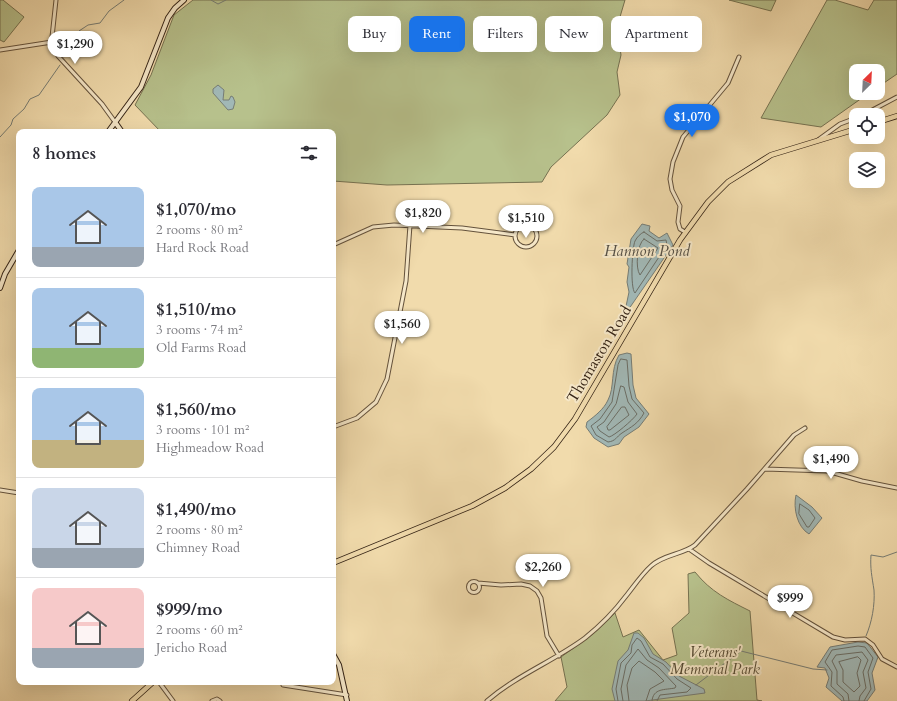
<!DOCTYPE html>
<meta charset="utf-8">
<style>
:root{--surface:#fff;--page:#f2f2f3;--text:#2b2b33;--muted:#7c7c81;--line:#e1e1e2;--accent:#1a73e8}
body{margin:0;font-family:Cardo,serif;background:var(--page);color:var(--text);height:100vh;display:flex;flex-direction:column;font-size:15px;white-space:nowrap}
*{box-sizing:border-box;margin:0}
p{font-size:13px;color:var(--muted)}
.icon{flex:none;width:22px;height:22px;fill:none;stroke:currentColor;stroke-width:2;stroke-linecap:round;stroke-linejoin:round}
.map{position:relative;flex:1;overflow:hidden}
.sheet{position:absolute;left:16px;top:129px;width:320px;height:556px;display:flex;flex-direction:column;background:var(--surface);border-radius:8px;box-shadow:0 4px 16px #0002}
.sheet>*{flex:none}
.top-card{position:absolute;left:348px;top:16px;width:380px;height:36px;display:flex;gap:8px}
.needle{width:26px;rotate:24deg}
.tools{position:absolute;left:849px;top:64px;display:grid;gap:8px}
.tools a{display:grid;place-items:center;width:36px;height:36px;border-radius:8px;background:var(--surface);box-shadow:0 4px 16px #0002;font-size:20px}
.price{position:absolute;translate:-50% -34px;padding:0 9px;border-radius:14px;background:#fff;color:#222;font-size:13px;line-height:26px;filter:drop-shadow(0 1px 2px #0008)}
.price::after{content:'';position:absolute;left:50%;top:24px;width:12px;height:9px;margin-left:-6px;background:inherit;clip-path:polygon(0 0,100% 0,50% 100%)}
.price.selected{background:var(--accent);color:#fff}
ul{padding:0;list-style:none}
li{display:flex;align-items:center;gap:12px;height:100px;padding:0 16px}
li+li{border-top:1px solid var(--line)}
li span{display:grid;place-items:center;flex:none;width:112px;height:80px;border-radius:8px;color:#555}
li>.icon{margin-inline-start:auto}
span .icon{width:48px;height:48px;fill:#fffc;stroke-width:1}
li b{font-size:17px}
h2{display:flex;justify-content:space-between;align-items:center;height:48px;padding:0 16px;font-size:17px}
.pill{padding:0 14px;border-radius:8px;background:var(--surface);box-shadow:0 4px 16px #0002;font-size:14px;line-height:36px}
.pill.selected{background:var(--accent);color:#fff}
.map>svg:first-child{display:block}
</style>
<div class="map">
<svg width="897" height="701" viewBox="0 0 897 701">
<rect width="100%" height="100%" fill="#f1dbac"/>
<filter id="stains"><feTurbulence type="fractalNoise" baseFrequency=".005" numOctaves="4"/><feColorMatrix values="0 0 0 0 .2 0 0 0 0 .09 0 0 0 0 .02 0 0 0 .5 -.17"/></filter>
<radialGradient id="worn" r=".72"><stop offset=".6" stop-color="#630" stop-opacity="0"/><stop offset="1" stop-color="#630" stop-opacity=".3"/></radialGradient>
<path fill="#b7c18c" stroke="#767251" d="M0 0H3L24 17 4 42 0 40Z
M193 0H625L617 27 621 55 617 72 620 95 607 115 551 167 542 182 387 185 333 181V132H161L135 105 151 75 174 15Z
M729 0H776L771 11Z
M827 0H835L868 10 874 0H897V74L878 87V71H856V93H869L821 127 761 118Z
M695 572C711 592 728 600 750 611L757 700 762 701H555L567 687 561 657 593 634 615 613 623 637 639 630 663 660 677 655 672 628 689 613 688 574Z"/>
<path fill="#a1b8b6" stroke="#767d76" d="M218 85 224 90 223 100H229L231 96 233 97 235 102 233 109 228 110 213 93V89Z
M642 224 650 226 649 231 659 238 667 233 673 245 624 316 629 292 627 282 629 267 627 264 631 239Z
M627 353 631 354 633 385 636 398 649 414 639 427 624 437 619 444 608 447 594 438 586 427 587 422C595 416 604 409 608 400 615 387 610 370 619 355Z
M796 495 812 507 822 518 809 534C797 527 793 508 796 495Z
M634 633H638L644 638 653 654 666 662 679 676 704 689 705 693 645 701H615L612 689 618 661 628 650Z
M858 642 867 643 878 657 872 673 875 690 867 701H842L826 687 829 678 825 668 817 667 830 647Z"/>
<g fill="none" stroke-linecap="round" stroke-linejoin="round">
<path stroke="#6b6e66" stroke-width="1" d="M644 232 657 241 666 240 667 245 635 293C630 288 632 248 635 241 637 237 641 233 644 232Z
M644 239 658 248 640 275C635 268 637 244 644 239Z
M621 359 627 360 629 386 632 399 644 413C638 424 631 427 622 433 616 437 616 441 608 442L596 435 591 426 600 419 612 402 618 365Z
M621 386 624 387 628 402 637 414C633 420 614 436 609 437L600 431 597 427 604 422 616 404Z
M622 407H625L629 415 610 430H608L607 427Z
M800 504 809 510 815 518 809 527H807L799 514Z
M858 657 861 660 857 673 860 686 854 692 843 682V670L839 662Z
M618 701 616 689 621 663 631 653 632 645 637 638 641 641 650 657 663 664 677 679 691 688 687 692 660 695 657 701
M623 701 621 689 626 665 638 649 647 660 659 668 676 686 675 688C665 690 653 688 652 701
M629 701 627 685 632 668 639 661 655 672 664 681 650 689 646 701
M844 701 843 697 831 686 832 672 825 662 832 650 858 646 865 647 873 658 868 672 871 689 864 701
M849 701 848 694 837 684V671L832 661 836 655 862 652 868 660 863 672 866 688 860 696 859 701"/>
<path stroke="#767d76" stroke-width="1" d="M211 0 218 4 226 0
M64 57 79 31 88 25 100 23 109 11 124 0
M0 137 11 125 13 119 24 109 30 99 39 95 60 65
M866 636C872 622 875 605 874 590 872 577 870 568 871 555L883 557 897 552
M696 685 741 651 813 669 827 670"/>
<defs>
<path id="street" d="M56 0 52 37 58 56 102 104 115 122
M0 50 52 42
M863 115 897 97
M818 140 840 124 856 118
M515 236a11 11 0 1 1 22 0a11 11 0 1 1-22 0Z
M685 232 680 229 678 222 680 206 672 190 670 179 673 162 683 137 728 83 739 57
M333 245 373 227 394 225 462 228 515 235
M333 427 357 418 376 402 387 379 406 281 410 225
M765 469 827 471 862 481 897 488
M0 490 19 493
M689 549 709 563 833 637 845 640 865 639 873 645 882 659 897 667
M468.5 587a5.5 5.5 0 1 1 11 0a5.5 5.5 0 1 1-11 0Z
M478 583 501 585 521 584 530 586 537 591 541 598 547 636 559 656
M159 682 173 701
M283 685 347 695
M212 701 217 699 220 701
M487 701C517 675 554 661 585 638 600 626 614 612 626 596 634 586 642 574 651 566 664 554 682 555 695 545L747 489 794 435 805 428"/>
<path id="secondary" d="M115 122 122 132
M108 132 141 87 168 18 175 8 184 0
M0 288 5 274 19 250
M333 654 339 665 347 701"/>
<path id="primary" d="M878 122 897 116
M333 563 472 506 505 488 531 469 554 447 575 419 680 240 708 202 728 182 771 155 856 129
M132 701 153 682"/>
</defs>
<use href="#street" stroke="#64523c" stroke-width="5"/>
<use href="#secondary" stroke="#352416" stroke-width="6"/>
<use href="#primary" stroke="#352416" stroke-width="6"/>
<use href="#street" stroke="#f6e8c9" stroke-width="3"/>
<use href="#secondary" stroke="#f6e8c9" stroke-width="4"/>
<use href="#primary" stroke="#f1dbac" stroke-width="4.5"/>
</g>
<g text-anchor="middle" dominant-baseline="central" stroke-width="4" stroke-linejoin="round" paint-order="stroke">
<g font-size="15" fill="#352416" stroke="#f6e8c9">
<text transform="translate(599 354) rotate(-59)">Thomaston Road</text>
</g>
<g font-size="15" font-style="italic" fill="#564b34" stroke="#f6e8c9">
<text x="715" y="652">Veterans'<tspan x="715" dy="17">Memorial Park</tspan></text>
</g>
<g font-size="16" font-style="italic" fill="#555046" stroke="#f6e8c9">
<text x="647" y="251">Hannon Pond</text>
</g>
</g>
<rect width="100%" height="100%" filter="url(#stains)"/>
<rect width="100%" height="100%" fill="url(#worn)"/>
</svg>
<div class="tools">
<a><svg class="needle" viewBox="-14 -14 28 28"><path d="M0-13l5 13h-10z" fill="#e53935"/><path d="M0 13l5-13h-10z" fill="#7c7c81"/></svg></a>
<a><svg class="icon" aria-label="locate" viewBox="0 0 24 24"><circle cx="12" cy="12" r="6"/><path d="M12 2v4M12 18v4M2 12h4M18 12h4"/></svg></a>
<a><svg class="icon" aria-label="layers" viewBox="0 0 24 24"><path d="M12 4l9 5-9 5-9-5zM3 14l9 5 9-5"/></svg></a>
</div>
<b class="price" style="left:75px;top:65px">$1,290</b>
<b class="price selected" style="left:692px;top:138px">$1,070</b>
<b class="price" style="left:423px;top:234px">$1,820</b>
<b class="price" style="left:526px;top:239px">$1,510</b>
<b class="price" style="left:402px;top:345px">$1,560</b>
<b class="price" style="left:831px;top:480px">$1,490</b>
<b class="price" style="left:543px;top:588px">$2,260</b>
<b class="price" style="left:790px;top:619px">$999</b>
<div class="top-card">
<a class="pill">Buy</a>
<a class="pill selected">Rent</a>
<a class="pill">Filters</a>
<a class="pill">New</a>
<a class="pill">Apartment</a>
</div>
<section class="sheet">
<h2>8 homes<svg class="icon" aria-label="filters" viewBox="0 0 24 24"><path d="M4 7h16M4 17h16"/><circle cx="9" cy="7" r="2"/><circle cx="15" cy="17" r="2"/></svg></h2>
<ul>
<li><span style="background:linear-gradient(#a9c7e8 75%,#9aa5b1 0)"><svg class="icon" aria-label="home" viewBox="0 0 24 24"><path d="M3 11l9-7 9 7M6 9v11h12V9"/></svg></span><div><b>$1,070/mo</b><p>2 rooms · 80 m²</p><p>Hard Rock Road</p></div></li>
<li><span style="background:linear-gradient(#a9c7e8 75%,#8fb573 0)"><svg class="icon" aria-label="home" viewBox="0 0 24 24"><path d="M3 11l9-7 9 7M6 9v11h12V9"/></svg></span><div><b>$1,510/mo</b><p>3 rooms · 74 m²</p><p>Old Farms Road</p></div></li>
<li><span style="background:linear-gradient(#a9c7e8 65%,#c2b280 0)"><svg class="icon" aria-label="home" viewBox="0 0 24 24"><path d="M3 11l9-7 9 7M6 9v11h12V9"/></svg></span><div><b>$1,560/mo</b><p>3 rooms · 101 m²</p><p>Highmeadow Road</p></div></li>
<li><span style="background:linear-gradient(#c9d6e8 75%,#9aa5b1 0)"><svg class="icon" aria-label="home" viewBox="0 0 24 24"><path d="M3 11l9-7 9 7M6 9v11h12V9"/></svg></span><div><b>$1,490/mo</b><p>2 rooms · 80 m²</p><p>Chimney Road</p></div></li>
<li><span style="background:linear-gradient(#f6c9c9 75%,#9aa5b1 0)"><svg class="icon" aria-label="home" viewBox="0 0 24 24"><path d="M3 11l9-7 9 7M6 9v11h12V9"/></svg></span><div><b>$999/mo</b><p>2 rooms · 60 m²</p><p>Jericho Road</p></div></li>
</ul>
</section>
</div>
